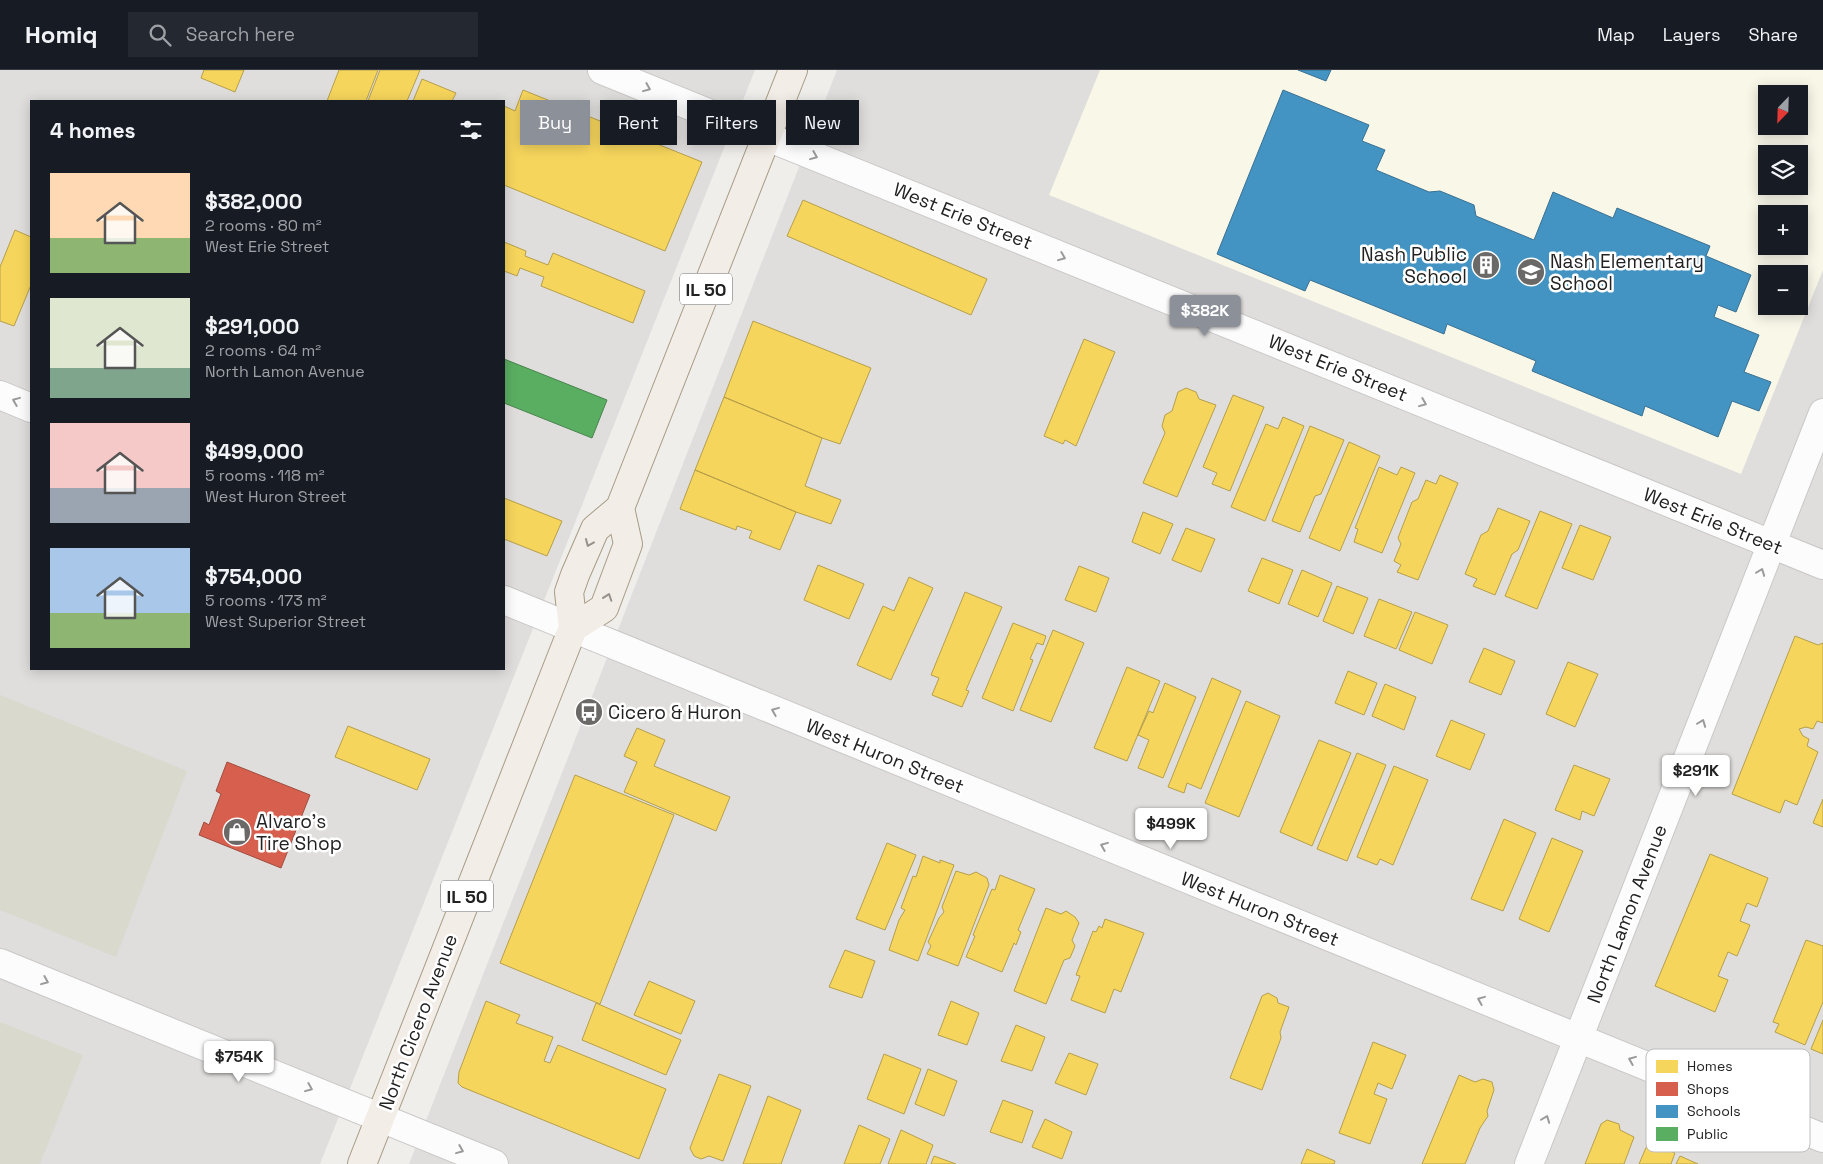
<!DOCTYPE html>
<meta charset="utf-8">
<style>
:root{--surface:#171b24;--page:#242831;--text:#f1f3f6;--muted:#9ea1a6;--line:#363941;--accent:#8c9099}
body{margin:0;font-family:"Space Grotesk",sans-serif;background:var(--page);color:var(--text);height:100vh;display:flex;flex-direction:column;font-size:19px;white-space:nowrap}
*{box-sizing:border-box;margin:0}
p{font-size:16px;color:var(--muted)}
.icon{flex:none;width:28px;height:28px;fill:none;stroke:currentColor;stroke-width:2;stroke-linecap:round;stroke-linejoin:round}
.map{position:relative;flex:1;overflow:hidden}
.sheet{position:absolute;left:30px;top:30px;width:475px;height:570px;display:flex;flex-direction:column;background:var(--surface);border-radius:0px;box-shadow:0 2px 12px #0003}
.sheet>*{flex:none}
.banner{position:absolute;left:520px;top:30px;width:475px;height:45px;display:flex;gap:10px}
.needle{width:32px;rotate:203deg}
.buttons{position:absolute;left:1758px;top:15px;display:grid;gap:10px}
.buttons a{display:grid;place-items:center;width:50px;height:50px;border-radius:0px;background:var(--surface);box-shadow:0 2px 12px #0003;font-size:25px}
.price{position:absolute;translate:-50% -42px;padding:0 11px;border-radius:5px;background:#fff;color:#222;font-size:16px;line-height:32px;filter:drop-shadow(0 1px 2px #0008)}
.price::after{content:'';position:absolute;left:50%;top:30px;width:15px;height:11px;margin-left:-8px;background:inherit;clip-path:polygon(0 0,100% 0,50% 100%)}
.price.selected{background:var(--accent);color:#fff}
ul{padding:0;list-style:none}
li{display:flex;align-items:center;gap:15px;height:125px;padding:0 20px}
li span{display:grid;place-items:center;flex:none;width:140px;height:100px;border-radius:0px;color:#555}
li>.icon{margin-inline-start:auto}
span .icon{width:60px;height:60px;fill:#fffc;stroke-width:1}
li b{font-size:21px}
h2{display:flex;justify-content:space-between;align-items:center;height:60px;padding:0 20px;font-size:21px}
.pill{padding:0 18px;border-radius:0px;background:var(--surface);box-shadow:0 2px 12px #0003;font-size:18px;line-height:45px}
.pill.selected{background:var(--accent);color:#fff}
header{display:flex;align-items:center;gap:30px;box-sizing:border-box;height:70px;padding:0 25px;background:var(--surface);border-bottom:1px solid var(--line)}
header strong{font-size:24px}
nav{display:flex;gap:28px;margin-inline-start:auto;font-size:18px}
.search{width:350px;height:45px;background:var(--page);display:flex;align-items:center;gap:12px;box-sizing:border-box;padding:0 18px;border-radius:0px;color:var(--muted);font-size:19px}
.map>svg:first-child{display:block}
</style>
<header>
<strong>Homiq</strong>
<div class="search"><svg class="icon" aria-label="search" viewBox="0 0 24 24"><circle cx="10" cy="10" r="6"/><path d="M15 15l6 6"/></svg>Search here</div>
<nav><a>Map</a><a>Layers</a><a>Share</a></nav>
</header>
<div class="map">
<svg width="1823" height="1094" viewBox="0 0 1823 1094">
<rect width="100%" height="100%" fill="#f0eeeb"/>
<path fill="#dfdedc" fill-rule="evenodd" d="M0 0H755L320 1094H0ZM31 31H504V599H31Z
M837 0H1823V1094H409ZM1766 24H1799V56H1766ZM1766 84H1799V116H1766ZM1766 144H1799V176H1766ZM1766 204H1799V236H1766Z"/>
<path fill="#f8f7e8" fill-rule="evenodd" d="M1100 0H1823V200L1741 404 1049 125ZM1766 24H1799V56H1766ZM1766 84H1799V116H1766ZM1766 144H1799V176H1766ZM1766 204H1799V236H1766Z"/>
<path fill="#d9d9cd" d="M0 625 187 701 116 887 0 840Z
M0 952 83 985 40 1094H0Z"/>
<path fill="#f6d55c" stroke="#b69f4b" d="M204 0H244L235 22 201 8Z
M339 0H378L366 31H327Z
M380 0H420L407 31H368Z
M422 9 456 23 452 31H413Z
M523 20 702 92 665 181 504 115V36L515 41Z
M803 130 987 209 971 245 787 166Z
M15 160 31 167V215L14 256 0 251V197Z
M504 172 526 181 525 186 548 195 553 183 645 221 633 253 541 216 544 207 520 198 517 206 504 201Z
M753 251 871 298 840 374 822 368 724 327Z
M1084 269 1115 282 1076 376 1065 370 1063 374 1044 366Z
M1186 318 1196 322 1199 329 1216 335 1177 427 1143 413 1165 363 1162 356 1165 345 1172 341 1178 322Z
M1233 325 1264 337 1230 421 1212 414 1217 403 1203 397Z
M724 327 822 368 805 416 841 430 831 454 796 442 695 400Z
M1283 347 1304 356 1265 451 1231 437 1266 354 1278 359Z
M1310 356 1344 370 1321 424 1315 426 1300 462 1272 451Z
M1349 372 1380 386 1340 481 1309 468Z
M1379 397 1397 405 1401 397 1415 403 1382 483 1354 472 1358 459 1355 458Z
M695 400 796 442 780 480 749 468 752 461 737 456 736 460 680 439Z
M1440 405 1458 413 1418 510 1397 502 1401 495 1394 491 1401 474 1398 468 1412 432 1418 429 1426 410 1436 414Z
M504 428 562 451 547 486 504 469Z
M1498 438 1530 451 1518 480 1512 484 1495 525 1473 516 1477 509 1465 504 1481 465 1488 461Z
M1540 441 1572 454 1537 539 1505 526Z
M1143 442 1173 454 1160 484 1132 472Z
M1580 455 1611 467 1593 510 1562 498Z
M1186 458 1215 469 1201 502 1172 490Z
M1262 488 1293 500 1279 534 1248 521Z
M818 495 864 514 849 549 804 530Z
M1079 496 1109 508 1096 542 1065 530Z
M1302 500 1332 513 1318 547 1288 534Z
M909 507 933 518 891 610 857 595 883 536 894 541Z
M1337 516 1368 528 1353 564 1323 551Z
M965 522 1002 537 966 620 969 621 962 637 932 625 939 608 931 605Z
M1379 529 1412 542 1396 579 1364 566Z
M1415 542 1448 555 1432 594 1399 580Z
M1013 553 1046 566 1043 575 1037 573 1030 589 1033 590 1013 641 982 628Z
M1053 560 1084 573 1051 652 1020 640Z
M1795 566 1818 575 1823 573V653L1817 651 1813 659 1806 657 1799 659 1803 666 1809 669 1807 676 1818 682 1797 735 1785 730 1780 743 1732 724Z
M1484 578 1515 591 1501 625 1469 612Z
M1568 592 1598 604 1575 657 1546 644Z
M1127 597 1160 611 1127 691 1094 678Z
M1348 601 1377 613 1364 645 1335 633Z
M1212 608 1241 621 1201 719 1187 713 1184 723 1168 717Z
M1165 613 1196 627 1163 708 1138 698 1149 670 1138 665 1149 641 1153 643Z
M1385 614 1416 627 1404 660 1372 646Z
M1246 631 1280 646 1239 747 1205 733Z
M1451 650 1485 664 1470 700 1436 686Z
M348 656 430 689 417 720 335 687Z
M637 658 665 670 654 696 730 727 716 761 624 722 637 692 624 686Z
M1319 670 1351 683 1312 776 1280 762Z
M1357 683 1386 695 1347 791 1317 779Z
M1574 695 1610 709 1594 746 1582 741 1580 750 1555 740Z
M1394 696 1428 710 1393 795 1380 789 1377 795 1357 787Z
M575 705 674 745 600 934 500 893Z
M1823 729V757L1813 753Z
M1504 749 1536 763 1503 841 1471 829Z
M1552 768 1583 781 1549 862 1519 849Z
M887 773 916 785 885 860 856 849Z
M1710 784 1768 808 1757 837 1747 833 1740 851 1750 855 1737 886 1728 882 1718 906 1728 910 1715 942 1655 916Z
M923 786 940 793V790L954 795 918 891 889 880 899 850 905 840 901 838 913 806 916 807Z
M956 801 969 805 976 802 987 808 989 815 958 896 927 884 931 876 928 872 939 848 944 842 942 837Z
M1000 805 1035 819 1018 860 1021 862 1016 875 1014 873 1002 902 966 887 975 866 973 865 992 819 995 820Z
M1046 838 1061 844 1066 841 1075 847 1079 853 1072 870 1075 876 1070 888 1064 890 1046 934 1014 921Z
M1105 849 1144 863 1121 922 1114 919 1105 943 1071 930 1080 906 1076 905 1093 861 1096 862 1099 856 1102 858Z
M1806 870 1823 876V932L1805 975 1775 962 1779 954 1773 952Z
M845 880 875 891 862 928 829 917Z
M649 911 695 931 681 964 634 945Z
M1268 923 1277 928 1278 933 1289 937 1280 962 1281 968 1262 1020 1230 1008 1262 926Z
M486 931 520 945 516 953 553 967 544 991 550 993 558 975 666 1019 639 1089 462 1017 458 1013 459 1002Z
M951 931 979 943 967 975 938 965Z
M596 933 681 970 666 1005 582 970Z
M1823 950V984L1811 979Z
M1016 955 1045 967 1032 1001 1001 991Z
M1373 972 1406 985 1392 1019 1378 1013 1374 1024 1387 1029 1370 1074 1339 1063Z
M1069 983 1098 994 1086 1025 1055 1013Z
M884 984 921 999 904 1044 867 1029Z
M928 999 957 1011 944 1046 915 1034Z
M719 1004 751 1016 723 1091 709 1086 701 1089 694 1086 690 1078Z
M1459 1005 1475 1012 1483 1009 1492 1012 1494 1020 1487 1041 1488 1046 1480 1058 1465 1094H1422Z
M768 1026 801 1040 781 1094H743Z
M1003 1030 1033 1041 1022 1073 990 1062Z
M1045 1049 1072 1062 1062 1089 1032 1077Z
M1607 1050 1619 1054 1620 1060 1634 1067 1624 1094H1585L1601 1054Z
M859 1055 890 1069 880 1094H844Z
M901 1060 933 1075 926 1094H888Z
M1648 1073 1675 1083 1671 1094H1639Z
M1307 1079 1335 1091 1334 1094H1301Z
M934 1086 956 1094H931Z
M1680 1086 1698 1094H1676Z"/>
<path fill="#d6604d" stroke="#a04d40" d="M227 692 310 725 281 798 199 765 204 752 209 755 221 724 216 721Z"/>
<path fill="#4393c3" stroke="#397193" d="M1298 0H1331L1326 11Z
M1283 20 1369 55 1362 71 1385 80 1376 100 1429 122 1440 121 1474 135 1476 146 1534 170 1553 122 1613 148 1617 138 1710 176 1706 186 1751 205 1736 242 1718 235 1714 247 1759 265 1744 302 1771 312 1759 341 1732 331 1718 367 1645 336 1642 346 1532 301 1536 291 1447 254 1444 264 1310 210 1305 221 1217 184Z"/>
<path fill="#5aae61" stroke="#49844e" d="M504 289 607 330 592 368 504 333Z"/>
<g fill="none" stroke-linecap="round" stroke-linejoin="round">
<defs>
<path id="minor" d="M602 0 1823 495
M0 325 31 338
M504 530 1823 1068
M0 893 494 1094
M1529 1094 1823 343"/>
<path id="major" d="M573 558 604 538 628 474 620 438
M362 1094 573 558 569 522 575 505 595 459 620 438 793 0"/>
</defs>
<use href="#minor" stroke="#c9c8c7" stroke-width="30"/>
<use href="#major" stroke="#a79c86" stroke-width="30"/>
<use href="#minor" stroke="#fdfcfc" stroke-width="28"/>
<use href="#major" stroke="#f3ede7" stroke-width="28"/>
</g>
<defs><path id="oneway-chevron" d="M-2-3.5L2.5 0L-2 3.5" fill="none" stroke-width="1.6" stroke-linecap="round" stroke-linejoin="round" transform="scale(1.25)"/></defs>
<g stroke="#9a9a9a">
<use href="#oneway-chevron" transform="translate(647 18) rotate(22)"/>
<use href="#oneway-chevron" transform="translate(814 86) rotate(22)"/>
<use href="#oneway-chevron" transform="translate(1062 187) rotate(22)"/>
<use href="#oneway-chevron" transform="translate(16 331) rotate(-158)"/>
<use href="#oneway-chevron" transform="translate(1423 333) rotate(22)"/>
<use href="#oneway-chevron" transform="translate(1761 502) rotate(-69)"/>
<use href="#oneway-chevron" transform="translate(775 641) rotate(-158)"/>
<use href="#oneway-chevron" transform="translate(1702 653) rotate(-69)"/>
<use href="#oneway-chevron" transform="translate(1104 776) rotate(-158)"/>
<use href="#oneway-chevron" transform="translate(45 911) rotate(22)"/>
<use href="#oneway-chevron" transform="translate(1481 930) rotate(-158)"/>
<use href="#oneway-chevron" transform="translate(1632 990) rotate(-158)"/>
<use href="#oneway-chevron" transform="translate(309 1018) rotate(22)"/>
<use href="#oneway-chevron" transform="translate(1546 1049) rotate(-69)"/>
<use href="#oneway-chevron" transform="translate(460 1080) rotate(22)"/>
</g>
<g stroke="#95928e">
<use href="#oneway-chevron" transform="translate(589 473) rotate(113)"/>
<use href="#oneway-chevron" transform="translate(608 527) rotate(-71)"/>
</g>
<defs>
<symbol id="building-disc" viewBox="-11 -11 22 22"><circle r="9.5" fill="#6a6968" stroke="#fff"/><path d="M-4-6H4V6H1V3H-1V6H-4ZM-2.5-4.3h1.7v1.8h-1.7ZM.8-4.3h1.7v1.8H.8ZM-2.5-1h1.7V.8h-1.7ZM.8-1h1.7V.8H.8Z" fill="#fff"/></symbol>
<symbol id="school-disc" viewBox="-11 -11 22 22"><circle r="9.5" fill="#6a6968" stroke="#fff"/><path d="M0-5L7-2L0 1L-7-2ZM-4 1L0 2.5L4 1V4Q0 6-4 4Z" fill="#fff"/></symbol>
<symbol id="bus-disc" viewBox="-11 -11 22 22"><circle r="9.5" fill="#6a6968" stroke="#fff"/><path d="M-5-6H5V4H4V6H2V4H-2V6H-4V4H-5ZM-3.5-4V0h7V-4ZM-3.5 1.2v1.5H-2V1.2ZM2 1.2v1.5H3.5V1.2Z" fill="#fff"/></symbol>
<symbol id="shop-disc" viewBox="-11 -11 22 22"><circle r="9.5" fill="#6a6968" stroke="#fff"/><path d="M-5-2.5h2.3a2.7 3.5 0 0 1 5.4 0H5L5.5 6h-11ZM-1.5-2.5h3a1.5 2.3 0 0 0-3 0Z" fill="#fff"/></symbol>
</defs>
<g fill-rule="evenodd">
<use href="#building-disc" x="1470" y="179" width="32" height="32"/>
<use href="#school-disc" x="1515" y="186" width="32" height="32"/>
<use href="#bus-disc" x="573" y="626" width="32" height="32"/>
<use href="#shop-disc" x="221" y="746" width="32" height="32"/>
</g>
<g text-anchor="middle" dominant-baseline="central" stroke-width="5" stroke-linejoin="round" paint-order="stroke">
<g fill="#fff" stroke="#646464" stroke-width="1">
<rect x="680" y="203.5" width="52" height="31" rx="4"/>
<rect x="441" y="810.5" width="52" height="31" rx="4"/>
</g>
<g font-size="18" font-weight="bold" fill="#222">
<text x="706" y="219">IL 50</text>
<text x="467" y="826">IL 50</text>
</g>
<g font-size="19" fill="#222" stroke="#fff">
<text transform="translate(963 146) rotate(22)">West Erie Street</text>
<text transform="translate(1338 298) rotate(22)">West Erie Street</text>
<text transform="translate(1713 451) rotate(22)">West Erie Street</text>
<text transform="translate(885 686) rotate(22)">West Huron Street</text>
<text transform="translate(1260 839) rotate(22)">West Huron Street</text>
<text transform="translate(1627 844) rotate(-69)">North Lamon Avenue</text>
<text transform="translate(418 952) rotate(-69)">North Cicero Avenue</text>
</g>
<g font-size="19" fill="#222" stroke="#fff" text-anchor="start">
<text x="1467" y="184" text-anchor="end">Nash Public<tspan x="1467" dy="22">School</tspan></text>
<text x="1550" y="191">Nash Elementary<tspan x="1550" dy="22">School</tspan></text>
<text x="608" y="642">Cicero &amp; Huron</text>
<text x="256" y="751">Alvaro’s<tspan x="256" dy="22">Tire Shop</tspan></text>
</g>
</g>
<rect x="1646" y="979" width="164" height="103" rx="8" fill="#fff" stroke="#bdbdbd" stroke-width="1"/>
<rect x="1656" y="990" width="22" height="13" fill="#f6d55c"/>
<rect x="1656" y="1012" width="22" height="14" fill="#d6604d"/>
<rect x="1656" y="1035" width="22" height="13" fill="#4393c3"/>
<rect x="1656" y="1057" width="22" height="14" fill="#5aae61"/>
<g font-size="14" fill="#222">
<text x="1687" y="1001">Homes</text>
<text x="1687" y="1024">Shops</text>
<text x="1687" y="1046">Schools</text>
<text x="1687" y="1069">Public</text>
</g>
</svg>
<div class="buttons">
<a><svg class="needle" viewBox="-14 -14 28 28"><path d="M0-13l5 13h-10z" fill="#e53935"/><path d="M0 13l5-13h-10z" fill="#9ea1a6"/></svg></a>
<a><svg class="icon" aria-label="layers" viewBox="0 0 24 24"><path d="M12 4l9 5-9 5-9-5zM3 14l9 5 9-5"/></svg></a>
<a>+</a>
<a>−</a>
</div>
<b class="price selected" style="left:1205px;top:267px">$382K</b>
<b class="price" style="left:1696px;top:727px">$291K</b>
<b class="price" style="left:1171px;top:780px">$499K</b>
<b class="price" style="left:239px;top:1013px">$754K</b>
<div class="banner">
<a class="pill selected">Buy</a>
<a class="pill">Rent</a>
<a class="pill">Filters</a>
<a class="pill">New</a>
</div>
<section class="sheet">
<h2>4 homes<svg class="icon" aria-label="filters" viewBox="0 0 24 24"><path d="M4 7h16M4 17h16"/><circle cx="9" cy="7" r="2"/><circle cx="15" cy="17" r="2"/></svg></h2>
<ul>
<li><span style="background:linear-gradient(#ffd9b3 65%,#8fb573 0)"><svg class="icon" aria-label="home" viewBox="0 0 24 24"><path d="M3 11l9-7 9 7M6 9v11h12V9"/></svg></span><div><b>$382,000</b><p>2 rooms · 80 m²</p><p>West Erie Street</p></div></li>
<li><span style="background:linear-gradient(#dfe7d0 70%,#7fa58c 0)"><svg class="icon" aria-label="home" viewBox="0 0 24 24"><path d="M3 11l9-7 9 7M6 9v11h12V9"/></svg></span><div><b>$291,000</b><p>2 rooms · 64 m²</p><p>North Lamon Avenue</p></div></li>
<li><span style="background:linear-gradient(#f6c9c9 65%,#9aa5b1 0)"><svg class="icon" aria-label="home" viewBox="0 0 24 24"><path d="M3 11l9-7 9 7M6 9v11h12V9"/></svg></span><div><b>$499,000</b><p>5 rooms · 118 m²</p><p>West Huron Street</p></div></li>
<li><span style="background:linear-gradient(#a9c7e8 65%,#8fb573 0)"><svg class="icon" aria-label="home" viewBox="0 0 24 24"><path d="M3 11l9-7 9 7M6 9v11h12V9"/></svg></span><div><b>$754,000</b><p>5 rooms · 173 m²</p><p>West Superior Street</p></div></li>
</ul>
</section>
</div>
